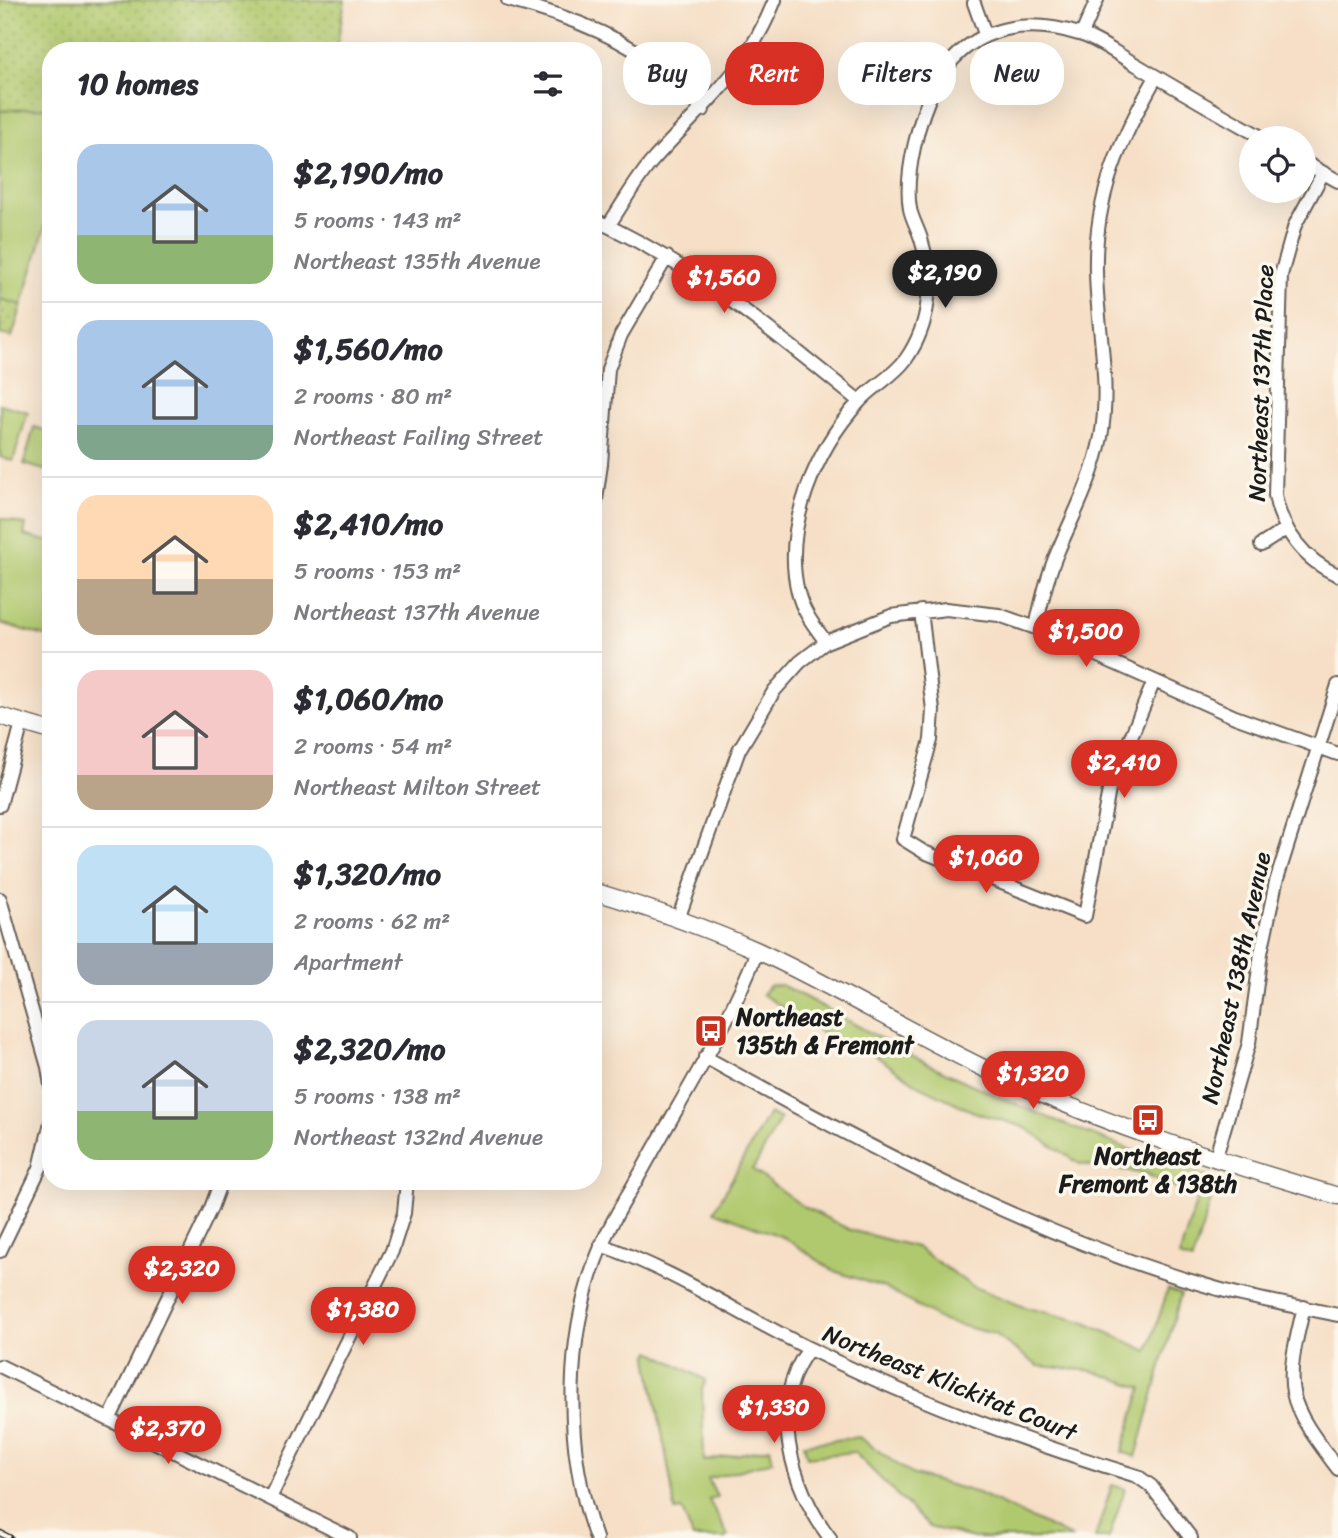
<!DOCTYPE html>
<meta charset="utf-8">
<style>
:root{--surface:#fff;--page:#f7f7f7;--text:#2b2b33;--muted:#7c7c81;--line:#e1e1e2;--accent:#d93025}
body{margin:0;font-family:Sriracha,sans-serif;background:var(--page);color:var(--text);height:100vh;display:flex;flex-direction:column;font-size:26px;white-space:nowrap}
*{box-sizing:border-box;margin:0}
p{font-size:23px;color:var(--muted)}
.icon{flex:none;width:38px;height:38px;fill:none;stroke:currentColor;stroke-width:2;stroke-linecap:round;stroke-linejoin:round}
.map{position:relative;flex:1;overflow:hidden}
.details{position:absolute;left:42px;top:42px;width:560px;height:1148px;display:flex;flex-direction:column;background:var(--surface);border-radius:28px;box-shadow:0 7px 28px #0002}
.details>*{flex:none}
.banner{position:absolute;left:623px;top:42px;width:609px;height:63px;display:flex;gap:14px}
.fabs{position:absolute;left:1239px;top:126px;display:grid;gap:14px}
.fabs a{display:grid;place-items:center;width:77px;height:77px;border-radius:50%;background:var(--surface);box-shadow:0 7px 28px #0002;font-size:35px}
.price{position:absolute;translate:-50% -60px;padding:0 16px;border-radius:24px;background:var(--accent);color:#fff;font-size:23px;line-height:46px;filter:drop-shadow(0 2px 4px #0008)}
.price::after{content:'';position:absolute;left:50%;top:42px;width:21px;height:16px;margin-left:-10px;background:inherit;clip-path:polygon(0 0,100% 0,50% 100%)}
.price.on{background:#222;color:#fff}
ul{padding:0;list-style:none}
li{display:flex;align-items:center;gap:21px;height:175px;padding:0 35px}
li+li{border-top:2px solid var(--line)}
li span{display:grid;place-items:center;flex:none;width:196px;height:140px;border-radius:21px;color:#555}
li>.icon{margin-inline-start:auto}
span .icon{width:84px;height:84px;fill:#fffc;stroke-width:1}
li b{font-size:30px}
h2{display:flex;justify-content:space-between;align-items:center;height:84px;padding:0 35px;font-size:30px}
.pill{padding:0 24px;border-radius:28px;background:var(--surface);box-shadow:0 7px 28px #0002;font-size:24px;line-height:63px}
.pill.on{background:var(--accent);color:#fff}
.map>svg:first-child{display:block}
</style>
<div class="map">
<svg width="1338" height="1538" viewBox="0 0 1338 1538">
<defs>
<pattern id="park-dots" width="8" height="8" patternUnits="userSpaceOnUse" patternTransform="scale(1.75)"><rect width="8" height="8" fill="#b1c96e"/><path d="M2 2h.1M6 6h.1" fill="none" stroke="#98ac5f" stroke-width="1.8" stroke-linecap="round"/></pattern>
</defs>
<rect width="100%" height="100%" fill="#fbf7ec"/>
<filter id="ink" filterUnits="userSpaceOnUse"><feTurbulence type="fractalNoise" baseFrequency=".0143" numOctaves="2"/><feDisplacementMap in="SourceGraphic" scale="14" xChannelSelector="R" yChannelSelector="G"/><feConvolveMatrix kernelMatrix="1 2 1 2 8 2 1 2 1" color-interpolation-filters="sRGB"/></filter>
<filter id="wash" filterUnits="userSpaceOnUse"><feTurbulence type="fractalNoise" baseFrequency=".00686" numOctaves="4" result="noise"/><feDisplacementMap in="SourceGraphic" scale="28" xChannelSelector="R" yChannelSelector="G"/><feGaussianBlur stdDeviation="1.57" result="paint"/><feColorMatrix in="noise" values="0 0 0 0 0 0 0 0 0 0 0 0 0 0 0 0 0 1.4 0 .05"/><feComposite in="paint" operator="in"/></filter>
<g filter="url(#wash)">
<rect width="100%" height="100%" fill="#f6dfc6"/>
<path fill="#b1c96e" stroke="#667245" stroke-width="2" d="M51 107V219L47 220 22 305 0 299V111Z
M0 404 28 412 13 461 0 457Z
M34 427 51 432V472L24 464Z
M0 518 26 525 24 535 51 542V638L0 623Z
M781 985C830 1009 877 1038 926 1063 1021 1109 1118 1147 1217 1180L1192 1261 1179 1257 1197 1199 1147 1174 1080 1164 1024 1127 974 1112 920 1086 871 1053 822 1033 762 994 769 986Z
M769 1113 780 1119 753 1170 801 1205 850 1230 916 1247 972 1286 1024 1307 1084 1322 1148 1351 1168 1289 1181 1294 1136 1457 1122 1452 1142 1388 1093 1371 1038 1366 994 1334 943 1321 885 1288 834 1271 785 1238 714 1211Z
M651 1351 706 1380 702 1390 704 1461 770 1448 773 1461 708 1479 717 1497 709 1500 728 1536 725 1538H693L682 1510 675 1511C669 1459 656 1409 648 1357Z
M859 1437 911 1474 978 1493 1073 1538H974L929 1527 854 1452 807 1457 804 1444Z
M1112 1485 1125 1489 1109 1538H1095Z"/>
<path fill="url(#park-dots)" stroke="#667245" stroke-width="2" d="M0 0H345L336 51H51V107L0 111Z
M0 299 22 305 12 337 0 334Z"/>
</g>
<g filter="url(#ink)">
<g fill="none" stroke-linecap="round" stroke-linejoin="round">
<defs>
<path id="minor" d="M508 0C561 14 623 36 665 72 679 83 691 97 703 110
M974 3 985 34
M1082 34 1097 0
M1304 162 1338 181
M1323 173 1295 225 1281 275 1275 495C1281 530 1305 561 1338 575
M593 219C693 264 775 333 859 401
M608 226C623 204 636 179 654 159 704 103 746 73 775 0
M593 521 601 464 608 369 621 335 667 257
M1261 545 1286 529
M921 611 933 710 931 740 903 839 924 852 1085 916 1109 790 1154 681
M1036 628C1041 602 1047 576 1058 551 1075 511 1092 481 1101 437 1111 382 1097 327 1096 272 1094 197 1120 140 1156 77
M826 642C815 627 802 611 798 592 782 528 816 449 859 402 872 387 894 376 906 359 931 323 934 280 921 239 918 229 912 219 910 209 904 174 919 117 935 86 964 29 1020 16 1079 34 1098 39 1118 55 1135 64 1177 89 1220 114 1263 138
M0 805 22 723
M0 899 48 1067 51 1086
M678 919 739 750 774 691 800 662 826 642 891 616 946 609 999 615 1036 628 1235 717 1338 754
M705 1057C869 1148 1037 1238 1218 1289 1257 1300 1298 1306 1338 1315
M1215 1160 1249 1043 1261 953 1276 882 1338 685
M601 1245C676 1271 740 1315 810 1349 915 1401 1026 1442 1137 1476L1151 1486 1191 1538
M0 1251 40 1168 51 1122
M1304 1307C1283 1392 1285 1399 1338 1469
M809 1349C767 1402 791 1488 830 1538
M0 1366 350 1538
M110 1418 211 1208 221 1181
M270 1498 392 1251 404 1213 407 1181
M596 1538C563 1447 564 1331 603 1242 614 1216 630 1192 644 1167 683 1096 728 1027 757 951"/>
<path id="tertiary" d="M0 716 51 731
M593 891C649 908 704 927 758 951 840 989 917 1037 998 1075 1108 1126 1222 1162 1338 1196"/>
</defs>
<use href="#minor" stroke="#686058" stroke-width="16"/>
<use href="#tertiary" stroke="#686058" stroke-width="19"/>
<use href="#minor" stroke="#fff" stroke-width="12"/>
<use href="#tertiary" stroke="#fff" stroke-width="16"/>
<defs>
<path id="rail" d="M0 1533 10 1538"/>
</defs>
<use href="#rail" stroke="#1c1c1c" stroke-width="7"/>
<use href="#rail" stroke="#fbf7ec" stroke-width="4.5" stroke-dasharray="13" stroke-linecap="butt"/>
</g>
</g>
<defs>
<symbol id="bus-square" viewBox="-11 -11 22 22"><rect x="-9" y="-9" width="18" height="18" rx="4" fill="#c8321e" stroke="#fbf7ec"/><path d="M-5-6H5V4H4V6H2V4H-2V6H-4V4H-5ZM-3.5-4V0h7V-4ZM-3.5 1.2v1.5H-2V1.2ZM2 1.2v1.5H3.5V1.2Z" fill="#fff"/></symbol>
</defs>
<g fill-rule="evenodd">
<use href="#bus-square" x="692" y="1012" width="38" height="38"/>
<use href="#bus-square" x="1129" y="1101" width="38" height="38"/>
</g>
<g text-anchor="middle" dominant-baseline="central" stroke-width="7" stroke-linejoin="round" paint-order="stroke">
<g font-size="24" fill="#1c1c1c" stroke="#fbf7ec">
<text transform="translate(1261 383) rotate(-88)">Northeast 137th Place</text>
<text transform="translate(1236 978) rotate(-78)">Northeast 138th Avenue</text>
<text transform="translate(950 1383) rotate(22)">Northeast Klickitat Court</text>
</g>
<g font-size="24" font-weight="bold" fill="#1c1c1c" stroke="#fbf7ec" text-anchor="start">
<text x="736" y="1017">Northeast<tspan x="736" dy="28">135th &amp; Fremont</tspan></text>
<text x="1148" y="1156" text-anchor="middle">Northeast<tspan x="1148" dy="28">Fremont &amp; 138th</tspan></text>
</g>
</g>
</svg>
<div class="fabs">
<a><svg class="icon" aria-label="locate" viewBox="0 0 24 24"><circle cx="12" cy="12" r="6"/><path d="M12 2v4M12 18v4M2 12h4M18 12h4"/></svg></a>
</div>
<b class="price on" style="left:945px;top:310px">$2,190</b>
<b class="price" style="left:724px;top:315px">$1,560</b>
<b class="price" style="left:1086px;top:669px">$1,500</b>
<b class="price" style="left:1124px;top:800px">$2,410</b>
<b class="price" style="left:986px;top:895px">$1,060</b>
<b class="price" style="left:1033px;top:1111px">$1,320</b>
<b class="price" style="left:182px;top:1306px">$2,320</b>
<b class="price" style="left:363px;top:1347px">$1,380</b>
<b class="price" style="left:774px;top:1445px">$1,330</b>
<b class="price" style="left:168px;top:1466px">$2,370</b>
<div class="banner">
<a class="pill">Buy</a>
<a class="pill on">Rent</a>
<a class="pill">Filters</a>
<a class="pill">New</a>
</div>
<section class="details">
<h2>10 homes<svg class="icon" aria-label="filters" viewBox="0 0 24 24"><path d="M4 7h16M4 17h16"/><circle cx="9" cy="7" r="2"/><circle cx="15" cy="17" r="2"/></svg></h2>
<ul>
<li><span style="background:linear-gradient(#a9c7e8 65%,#8fb573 0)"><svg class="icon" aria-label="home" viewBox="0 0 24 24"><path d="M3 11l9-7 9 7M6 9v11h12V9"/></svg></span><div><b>$2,190/mo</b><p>5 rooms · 143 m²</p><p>Northeast 135th Avenue</p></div></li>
<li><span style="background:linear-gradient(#a9c7e8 75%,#7fa58c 0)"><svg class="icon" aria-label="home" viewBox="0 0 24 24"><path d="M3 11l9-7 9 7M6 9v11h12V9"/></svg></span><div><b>$1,560/mo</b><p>2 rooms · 80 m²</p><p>Northeast Failing Street</p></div></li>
<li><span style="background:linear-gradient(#ffd9b3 60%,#b9a48a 0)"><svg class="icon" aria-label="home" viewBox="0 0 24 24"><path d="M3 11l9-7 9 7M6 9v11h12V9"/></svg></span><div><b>$2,410/mo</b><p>5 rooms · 153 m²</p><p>Northeast 137th Avenue</p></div></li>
<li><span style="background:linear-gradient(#f6c9c9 75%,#b9a48a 0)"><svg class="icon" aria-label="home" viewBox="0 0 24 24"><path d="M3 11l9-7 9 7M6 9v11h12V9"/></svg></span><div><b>$1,060/mo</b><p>2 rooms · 54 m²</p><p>Northeast Milton Street</p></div></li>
<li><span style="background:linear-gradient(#bfe0f5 70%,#9aa5b1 0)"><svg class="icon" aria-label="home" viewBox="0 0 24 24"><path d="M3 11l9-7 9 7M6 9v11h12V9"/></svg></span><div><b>$1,320/mo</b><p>2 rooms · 62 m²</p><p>Apartment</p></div></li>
<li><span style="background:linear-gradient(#c9d6e8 65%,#8fb573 0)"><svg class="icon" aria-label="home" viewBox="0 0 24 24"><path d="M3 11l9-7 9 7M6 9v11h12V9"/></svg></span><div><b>$2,320/mo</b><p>5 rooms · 138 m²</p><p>Northeast 132nd Avenue</p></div></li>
</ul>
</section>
</div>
